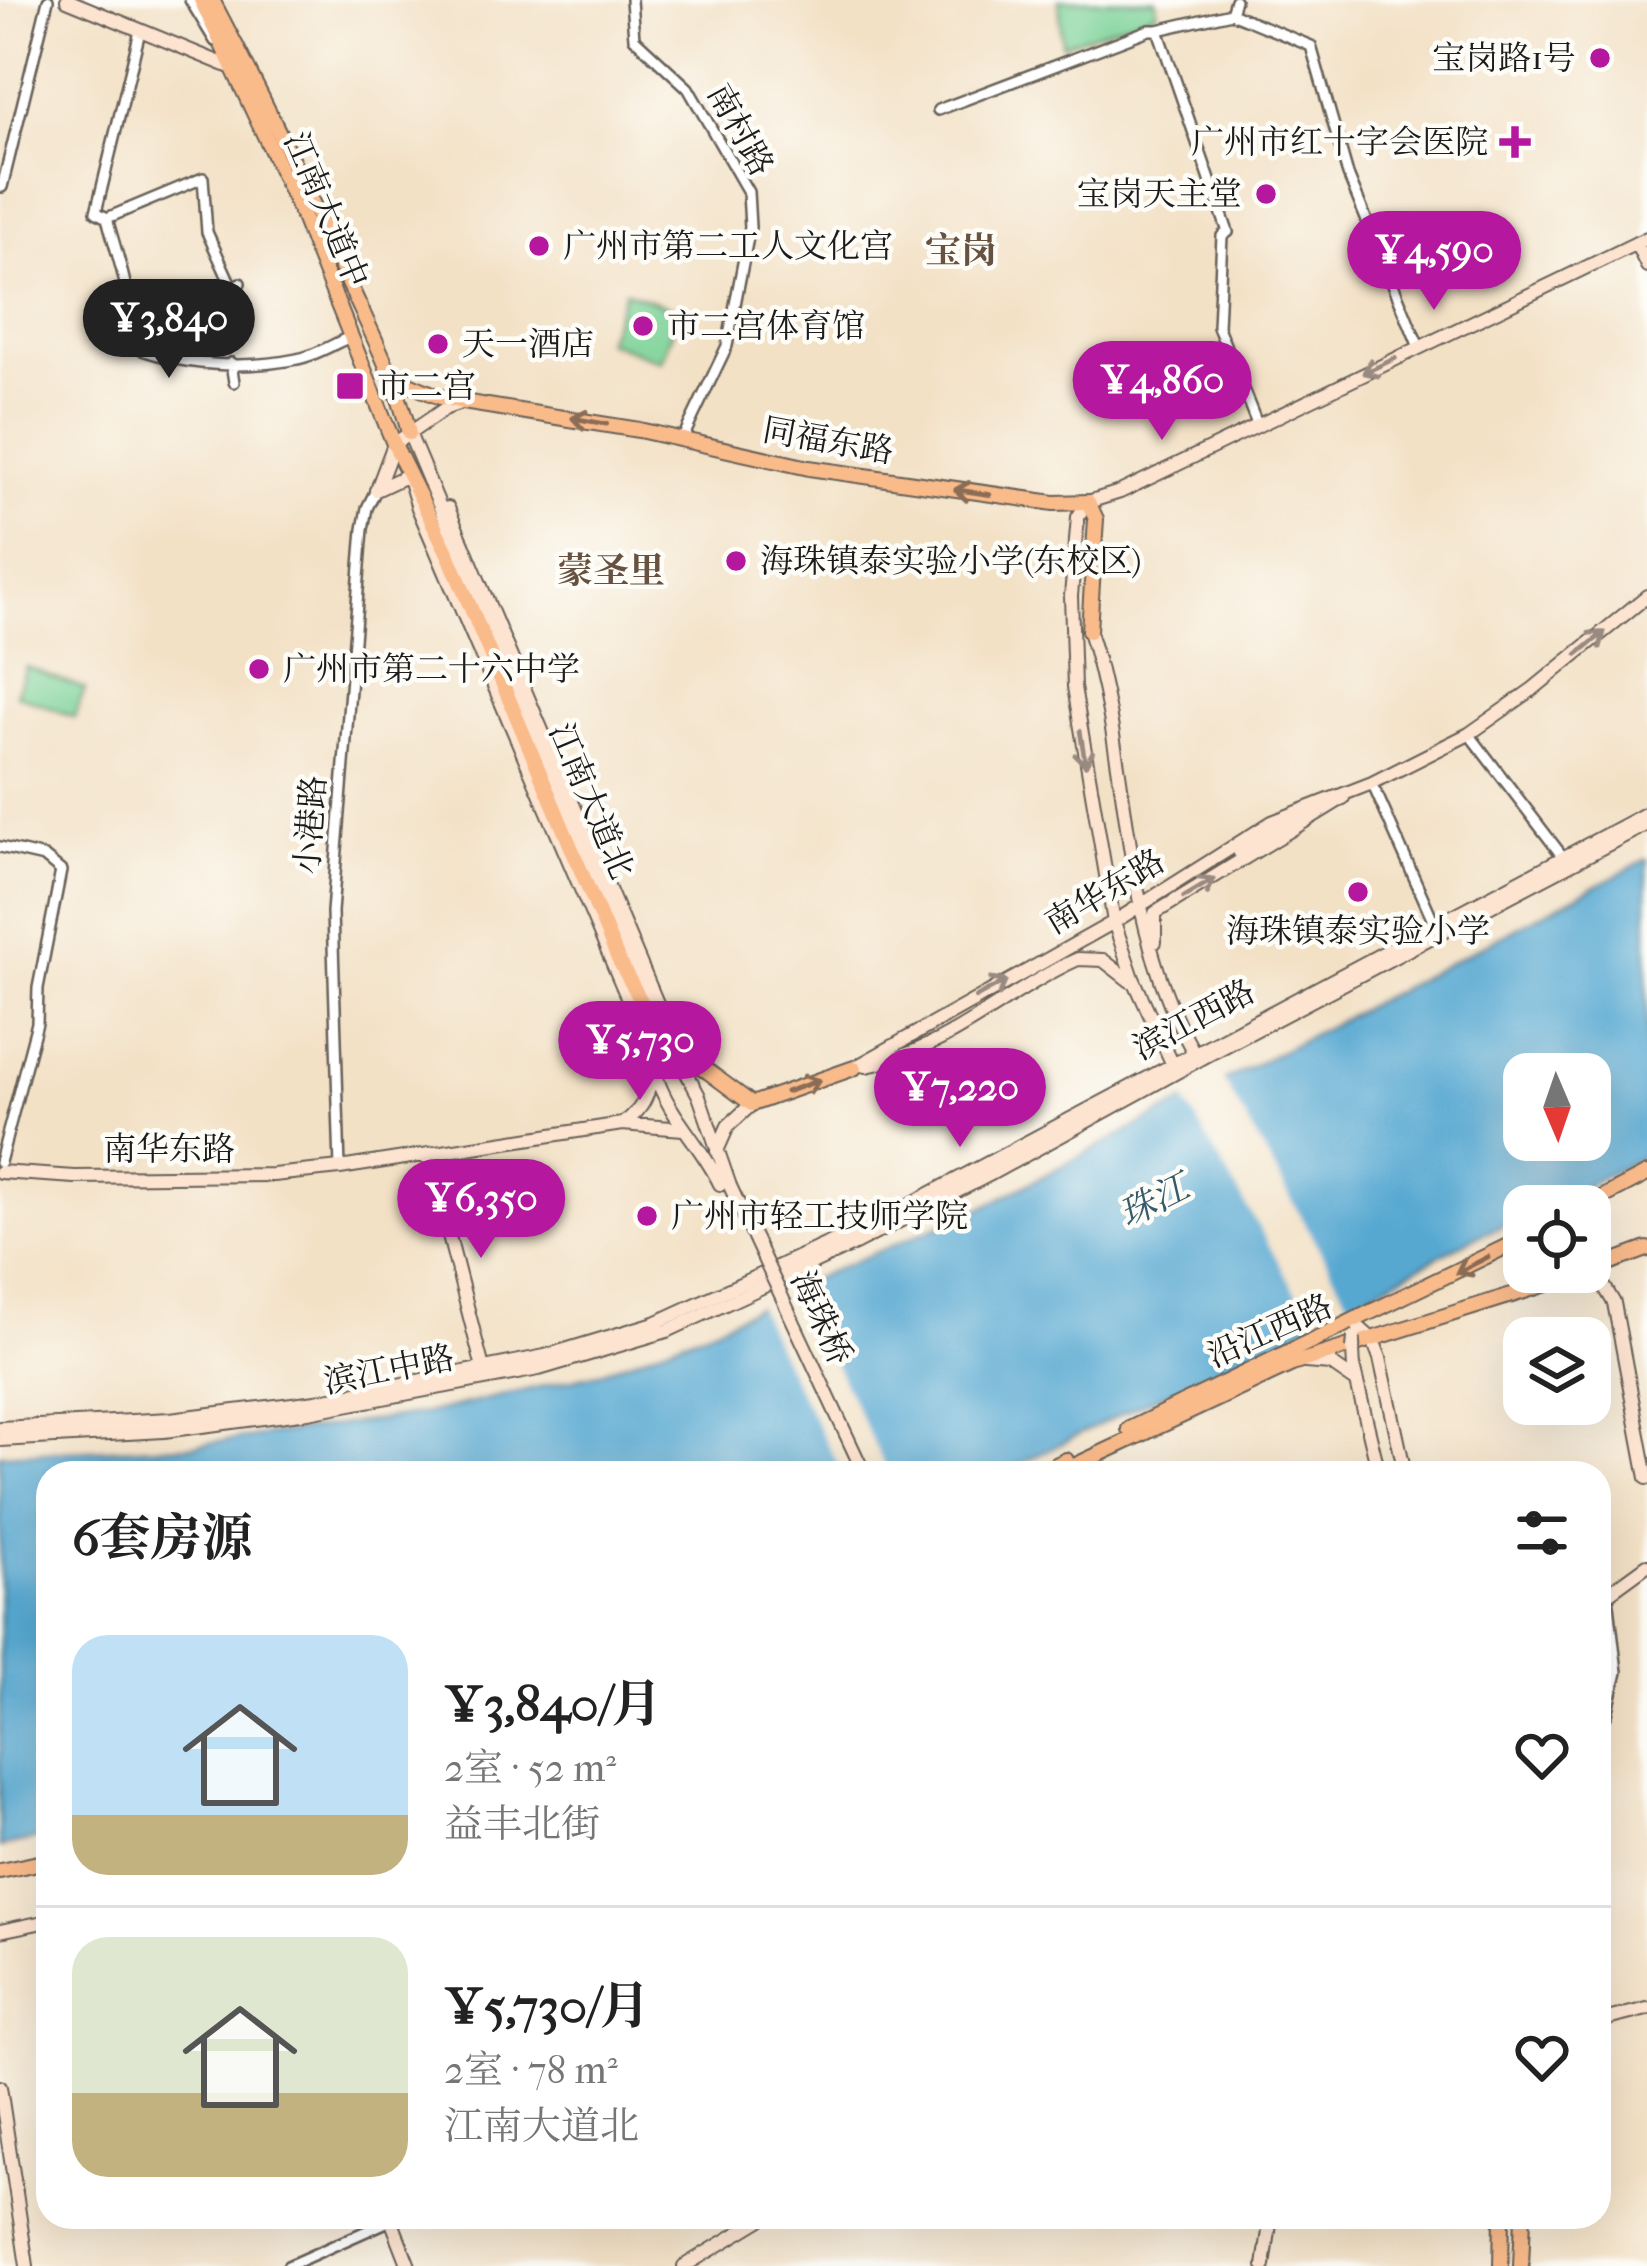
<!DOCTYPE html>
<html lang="zh">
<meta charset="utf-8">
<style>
:root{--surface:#fff;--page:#f2f2f2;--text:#222;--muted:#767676;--line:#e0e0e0;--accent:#b5179e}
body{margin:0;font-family:"IM FELL French Canon","Noto Serif SC",serif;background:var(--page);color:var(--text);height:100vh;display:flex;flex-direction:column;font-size:45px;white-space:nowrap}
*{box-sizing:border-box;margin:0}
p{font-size:39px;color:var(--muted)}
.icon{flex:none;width:66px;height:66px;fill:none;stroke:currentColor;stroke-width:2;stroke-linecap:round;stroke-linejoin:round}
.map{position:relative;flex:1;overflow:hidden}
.side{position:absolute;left:36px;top:1461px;width:1575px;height:768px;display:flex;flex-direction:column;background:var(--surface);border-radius:36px;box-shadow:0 12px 48px #0002}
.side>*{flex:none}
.needle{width:78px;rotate:178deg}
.fabs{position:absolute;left:1503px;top:1053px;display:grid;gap:24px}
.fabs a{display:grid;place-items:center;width:108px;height:108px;border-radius:24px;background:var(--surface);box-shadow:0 12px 48px #0002;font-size:60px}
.price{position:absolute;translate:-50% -102px;padding:0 27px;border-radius:42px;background:var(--accent);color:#fff;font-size:39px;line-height:78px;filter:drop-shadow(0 3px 6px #0008)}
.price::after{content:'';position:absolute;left:50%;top:72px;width:36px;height:27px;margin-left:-18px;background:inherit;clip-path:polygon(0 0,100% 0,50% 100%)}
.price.current{background:#222;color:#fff}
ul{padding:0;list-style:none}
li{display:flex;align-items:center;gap:36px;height:300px;padding:0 36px}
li+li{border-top:3px solid var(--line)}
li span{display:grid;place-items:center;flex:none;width:336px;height:240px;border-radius:36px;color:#555}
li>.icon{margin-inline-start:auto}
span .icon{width:144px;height:144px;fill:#fffc;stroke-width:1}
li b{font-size:51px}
h2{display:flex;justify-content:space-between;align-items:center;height:144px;padding:0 36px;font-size:51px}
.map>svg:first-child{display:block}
</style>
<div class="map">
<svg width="1647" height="2266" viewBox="0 0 1647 2266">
<rect width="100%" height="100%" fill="#fdfcf7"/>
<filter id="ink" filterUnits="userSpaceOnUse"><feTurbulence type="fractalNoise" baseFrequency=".00833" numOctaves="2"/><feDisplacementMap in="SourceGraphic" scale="24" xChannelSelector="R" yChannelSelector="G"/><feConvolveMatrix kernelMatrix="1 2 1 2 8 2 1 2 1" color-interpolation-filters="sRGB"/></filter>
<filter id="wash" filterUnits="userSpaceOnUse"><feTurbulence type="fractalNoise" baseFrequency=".004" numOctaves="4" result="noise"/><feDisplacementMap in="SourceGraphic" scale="48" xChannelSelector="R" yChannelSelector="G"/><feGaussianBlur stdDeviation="2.7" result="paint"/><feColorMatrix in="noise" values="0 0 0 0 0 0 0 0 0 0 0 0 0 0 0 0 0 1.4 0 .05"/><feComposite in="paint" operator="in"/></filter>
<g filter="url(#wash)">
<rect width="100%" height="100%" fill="#f3e1c6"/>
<path fill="#7cd297" stroke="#4c775a" stroke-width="3" d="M1059 0H1156L1157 12 1062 45Z
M625 291 680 311 661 361 606 341Z
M26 667 85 689 74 717 16 694Z"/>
<path fill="#56a8d1" stroke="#396276" stroke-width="3" fill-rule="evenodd" d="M1647 859V1154L1548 1206H1524V1217L1473 1238 1231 1367 1152 1399 1001 1473H48V1837L0 1847V1454L187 1446 433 1412 598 1373 713 1328 826 1273 982 1208ZM1524 1074H1590V1140H1524Z"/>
<path fill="#f3e1c6" d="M1221 1076 1354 1310 1318 1329 1182 1096Z
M794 1282 888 1473H843L797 1387 755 1301Z"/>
</g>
<g filter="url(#ink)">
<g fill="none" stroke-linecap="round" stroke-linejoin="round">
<defs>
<path id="street" d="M190 0 215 41
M631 0 634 38 688 88 748 192 750 227 727 346 682 440
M1235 0 1231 13 1311 46 1348 175 1419 347
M1231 13 1158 30 1228 232 1222 236 1218 327 1257 424
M140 31 96 212 107 218C118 259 135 302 129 345 180 366 243 370 297 359 315 356 333 344 350 337
M938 110 1149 30H1158
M2 187 48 0
M107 218 203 178 207 232 232 287 240 283
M231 363 234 382
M1469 734 1563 857
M1372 783 1437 929
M0 847 44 857 61 871 38 988 37 1023 0 1162
M340 1168 332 912 363 529 367 508 376 490
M1607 1715 1617 1672 1608 1596
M288 2266 391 2220"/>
<path id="secondary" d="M67 0 235 69
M1636 243 1647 266
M409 433 647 1000
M377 489 394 444 446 408 463 402
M376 490 408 475 418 508 651 1053C652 1083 650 1106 622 1124
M448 508 676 1048
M1089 631C1133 770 1119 922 1193 1051
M1240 853 1311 812
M1155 942V913L1343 798
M674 1049 699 1096 730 1186
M1180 1065 1172 1063 1133 978 1114 922 1074 687 1071 596 1078 517 1088 502 1120 492 1647 238
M866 1066C946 1052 1006 991 1078 959L1103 960 1130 981
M854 1068 1114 922 1272 822 1372 783 1469 734 1533 689 1647 596
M655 1073C668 1116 701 1144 720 1184
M717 1151 728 1126 752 1104
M428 1155 484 1372
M0 1172 75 1177 273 1175 340 1168 622 1124 683 1129
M1594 1269 1614 1303 1647 1478
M1354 1323 1373 1340 1380 1358 1405 1473
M1353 1349 1354 1370 1379 1473
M1305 1362 1331 1364 1357 1382
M0 1428 170 1419 316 1401 545 1356 655 1323 886 1217 1647 813
M0 1440 164 1431 308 1412 539 1369 667 1331 857 1243 989 1175 1206 1056 1647 824
M1599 1600 1647 1565
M0 1931 48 1921
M1599 2021 1647 2009
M0 2087 27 2266
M390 2217 409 2266
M684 2266 765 2217
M1264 2266 1271 2217"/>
<path id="primary" d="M201 0 302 215 394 444 449 556 618 959 657 1030 664 1039 752 1104 854 1068
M212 0C260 91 304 183 346 277 369 328 396 378 409 433
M390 376 440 397 463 402 639 430 809 468 1054 503 1088 502 1096 519 1089 631
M1586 1206 1647 1174
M1590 1270 1647 1249
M1129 1429 1524 1238
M1039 1473 1066 1460
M1059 1473 1292 1364 1585 1272
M0 1871 48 1861
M1501 2266 1502 2217
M1521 2266 1523 2217"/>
</defs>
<use href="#street" stroke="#676158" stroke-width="14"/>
<use href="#secondary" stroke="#676158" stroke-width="16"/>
<use href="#primary" stroke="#676158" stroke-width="18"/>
<use href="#street" stroke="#fff" stroke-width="9"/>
<use href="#secondary" stroke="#fde4d1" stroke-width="12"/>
<use href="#primary" stroke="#fabb8b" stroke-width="14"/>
<defs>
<path id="secondary-bridge" d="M730 1186 864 1473
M1353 1349 1354 1337"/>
</defs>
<use href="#secondary-bridge" stroke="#676158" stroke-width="16" stroke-linecap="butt"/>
<use href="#secondary-bridge" stroke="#fde4d1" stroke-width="12"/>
</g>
<defs><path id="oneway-shaft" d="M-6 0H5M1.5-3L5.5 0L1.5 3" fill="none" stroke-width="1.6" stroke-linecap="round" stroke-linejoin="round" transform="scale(3)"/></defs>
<g stroke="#988a80">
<use href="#oneway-shaft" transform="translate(1379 366) rotate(155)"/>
<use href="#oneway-shaft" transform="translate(1591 643) rotate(-39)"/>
<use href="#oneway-shaft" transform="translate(1083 749) rotate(81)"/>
<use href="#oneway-shaft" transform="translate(1199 888) rotate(-31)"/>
<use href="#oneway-shaft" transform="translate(991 989) rotate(-29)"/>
</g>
<g stroke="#8b6c54">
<use href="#oneway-shaft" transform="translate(589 421) rotate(-170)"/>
<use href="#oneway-shaft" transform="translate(972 492) rotate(-172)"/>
<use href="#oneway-shaft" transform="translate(803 1086) rotate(-19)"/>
<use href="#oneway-shaft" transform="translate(1472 1265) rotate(153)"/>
</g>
</g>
<g fill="#b5179e" stroke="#fdfcf7" stroke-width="4.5">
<circle cx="1600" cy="58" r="12"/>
<path d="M1509 124h12v12h12v12h-12v12h-12v-12h-12v-12h12z"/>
<circle cx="1266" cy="194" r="12"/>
<circle cx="539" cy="246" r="12"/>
<circle cx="643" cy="326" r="12"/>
<circle cx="438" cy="344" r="12"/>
<rect x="335" y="371" width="30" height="30" rx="6"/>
<circle cx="736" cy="561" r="12"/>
<circle cx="259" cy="669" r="12"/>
<circle cx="1358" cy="892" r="12"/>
<circle cx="647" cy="1216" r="12"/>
</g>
<g text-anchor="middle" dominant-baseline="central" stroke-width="9" stroke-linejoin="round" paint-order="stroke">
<g font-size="33" fill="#1c1c1c" stroke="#fdfcf7" text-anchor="start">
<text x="1576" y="58" text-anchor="end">宝岗路1号</text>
<text x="1488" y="142" text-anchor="end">广州市红十字会医院</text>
<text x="1242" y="194" text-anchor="end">宝岗天主堂</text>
<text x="563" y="246">广州市第二工人文化宫</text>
<text x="667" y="326">市二宫体育馆</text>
<text x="462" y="344">天一酒店</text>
<text x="377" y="386">市二宫</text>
<text x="760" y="561">海珠镇泰实验小学(东校区)</text>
<text x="283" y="669">广州市第二十六中学</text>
<text x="1358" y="931" text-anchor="middle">海珠镇泰实验小学</text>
<text x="671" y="1216">广州市轻工技师学院</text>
</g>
<g font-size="33" fill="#1c1c1c" stroke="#fdfcf7">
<text transform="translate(740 130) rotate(61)">南村路</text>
<text transform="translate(326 210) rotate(67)">江南大道中</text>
<text transform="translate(828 441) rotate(10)">同福东路</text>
<text transform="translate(591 801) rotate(67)">江南大道北</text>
<text transform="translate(311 825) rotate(-86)">小港路</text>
<text transform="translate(1105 892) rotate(-31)">南华东路</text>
<text transform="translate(1194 1020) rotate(-28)">滨江西路</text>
<text x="169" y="1149">南华东路</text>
<text transform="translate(821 1318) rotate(65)">海珠桥</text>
<text transform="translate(1270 1331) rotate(-24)">沿江西路</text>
<text transform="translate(389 1370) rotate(-11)">滨江中路</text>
</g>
<g font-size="36" font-weight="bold" fill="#675141" stroke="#fdfcf7">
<text x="961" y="251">宝岗</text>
<text x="611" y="571">蒙圣里</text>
</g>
<g font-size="36" font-style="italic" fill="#365b6d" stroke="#fdfcf7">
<text transform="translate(1154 1201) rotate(-27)">珠江</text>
</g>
</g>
</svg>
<div class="fabs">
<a><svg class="needle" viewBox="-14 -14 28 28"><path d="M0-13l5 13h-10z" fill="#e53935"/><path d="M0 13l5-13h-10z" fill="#767676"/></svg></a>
<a><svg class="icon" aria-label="locate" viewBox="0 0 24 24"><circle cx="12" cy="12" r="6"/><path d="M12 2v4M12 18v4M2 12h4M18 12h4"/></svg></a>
<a><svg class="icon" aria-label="layers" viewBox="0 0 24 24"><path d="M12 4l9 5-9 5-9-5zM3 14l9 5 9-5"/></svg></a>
</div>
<b class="price" style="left:1434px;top:313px">¥4,590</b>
<b class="price current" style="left:169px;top:381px">¥3,840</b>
<b class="price" style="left:1162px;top:443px">¥4,860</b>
<b class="price" style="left:640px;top:1103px">¥5,730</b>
<b class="price" style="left:960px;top:1150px">¥7,220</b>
<b class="price" style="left:481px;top:1261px">¥6,350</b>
<section class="side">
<h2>6套房源<svg class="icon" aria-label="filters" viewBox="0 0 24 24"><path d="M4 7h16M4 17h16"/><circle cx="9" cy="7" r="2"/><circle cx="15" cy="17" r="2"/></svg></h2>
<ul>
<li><span style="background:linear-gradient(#bfe0f5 75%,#c2b280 0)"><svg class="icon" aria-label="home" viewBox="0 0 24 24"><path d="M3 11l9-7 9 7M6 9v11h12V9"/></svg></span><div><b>¥3,840/月</b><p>2室 · 52 m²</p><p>益丰北街</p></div><svg class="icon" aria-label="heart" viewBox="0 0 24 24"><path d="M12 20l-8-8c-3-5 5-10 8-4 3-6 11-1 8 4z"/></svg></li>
<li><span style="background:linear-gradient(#dfe7d0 65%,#c2b280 0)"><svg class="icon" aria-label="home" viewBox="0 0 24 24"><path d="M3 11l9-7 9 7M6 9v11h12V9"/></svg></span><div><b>¥5,730/月</b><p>2室 · 78 m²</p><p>江南大道北</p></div><svg class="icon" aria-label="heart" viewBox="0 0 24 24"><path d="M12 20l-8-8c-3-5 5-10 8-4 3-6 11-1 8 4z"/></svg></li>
</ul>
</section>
</div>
